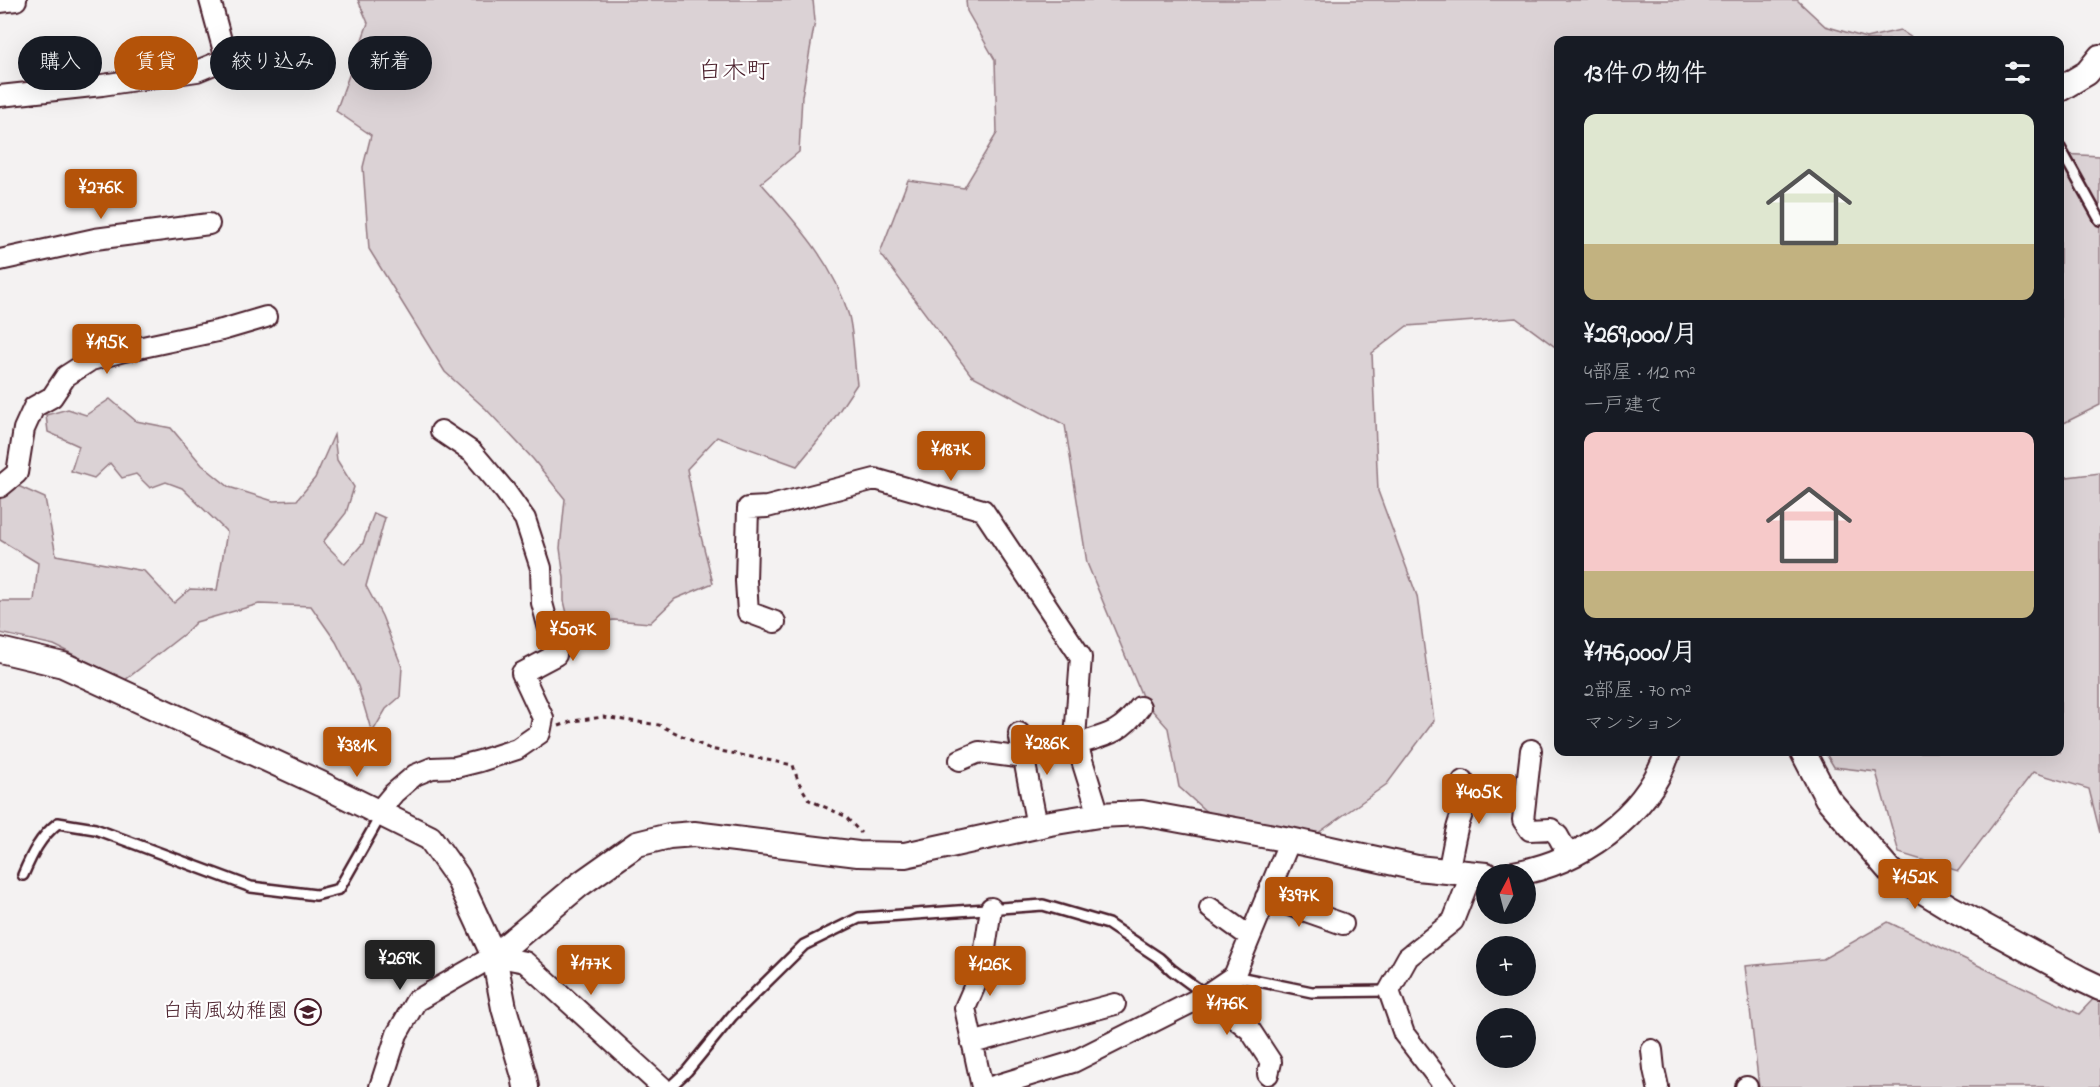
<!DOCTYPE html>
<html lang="ja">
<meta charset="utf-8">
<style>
:root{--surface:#171b24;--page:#242831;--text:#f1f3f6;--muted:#9ea1a6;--accent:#b45309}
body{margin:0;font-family:"Indie Flower","Klee One",sans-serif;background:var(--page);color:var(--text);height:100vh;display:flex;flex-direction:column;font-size:22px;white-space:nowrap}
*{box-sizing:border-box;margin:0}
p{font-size:20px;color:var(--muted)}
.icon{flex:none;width:33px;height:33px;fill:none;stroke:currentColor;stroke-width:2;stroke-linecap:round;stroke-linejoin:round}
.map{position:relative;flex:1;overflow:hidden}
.sheet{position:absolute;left:1554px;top:36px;width:510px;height:720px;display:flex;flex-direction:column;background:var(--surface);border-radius:12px;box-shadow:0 6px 24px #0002}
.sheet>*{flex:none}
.banner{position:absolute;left:18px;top:36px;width:570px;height:54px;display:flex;gap:12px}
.needle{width:39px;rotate:7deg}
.fabs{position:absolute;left:1476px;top:864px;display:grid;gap:12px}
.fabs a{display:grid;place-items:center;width:60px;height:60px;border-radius:50%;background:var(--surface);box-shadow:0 6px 24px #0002;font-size:30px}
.price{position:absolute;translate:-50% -51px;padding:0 14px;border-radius:6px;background:var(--accent);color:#fff;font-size:20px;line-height:39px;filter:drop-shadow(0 2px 3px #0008)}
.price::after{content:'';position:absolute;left:50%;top:36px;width:18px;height:14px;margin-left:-9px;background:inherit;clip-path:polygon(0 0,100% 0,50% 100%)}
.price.active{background:#222;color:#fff}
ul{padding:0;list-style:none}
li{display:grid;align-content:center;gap:12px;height:318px;padding:0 30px}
li span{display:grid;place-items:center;height:186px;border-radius:12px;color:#555}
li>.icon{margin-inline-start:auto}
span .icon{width:108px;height:108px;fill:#fffc;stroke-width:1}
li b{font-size:26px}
h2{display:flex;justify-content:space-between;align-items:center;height:72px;padding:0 30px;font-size:26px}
.chip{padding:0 21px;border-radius:27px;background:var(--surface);box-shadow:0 6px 24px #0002;font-size:21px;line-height:54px}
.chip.active{background:var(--accent);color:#fff}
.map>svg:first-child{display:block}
</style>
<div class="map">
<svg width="2100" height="1087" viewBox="0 0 2100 1087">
<rect width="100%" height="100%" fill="#f4f2f2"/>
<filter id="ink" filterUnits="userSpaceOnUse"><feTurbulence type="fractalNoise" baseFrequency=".0167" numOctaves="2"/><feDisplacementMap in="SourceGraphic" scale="12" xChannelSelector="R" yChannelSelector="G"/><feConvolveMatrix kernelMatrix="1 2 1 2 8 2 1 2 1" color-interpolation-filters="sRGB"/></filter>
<g filter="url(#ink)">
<path fill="#dbd2d5" stroke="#927880" stroke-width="1.5" d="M358 0H813L815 21 802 96 799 152 761 183C796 223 834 263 849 316 854 337 854 362 857 384L825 432 797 466 717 437 687 469 697 521 713 583 675 599 650 623 614 620 570 626 564 601V578L560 548 565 499 533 459 486 409 445 372 369 249 363 167 371 135 336 111 368 23Z
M966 0H1797L1825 26 1866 38 1900 30 1915 40H1558V349L1516 318 1407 326 1372 353 1378 491 1417 596 1434 721 1387 784 1314 836 1211 816 1179 787 1168 728 1144 701 1087 563 1065 425 971 375 880 253 908 180 964 188 997 133 995 60 967 11Z
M2060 154 2100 156V405L2060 425Z
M110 399 136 421 171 428 202 465 229 487 273 501 297 500 315 478 334 435 337 460 354 487 346 513 323 542 345 564 363 543 374 513 385 518 366 586 382 616 402 667 400 697 386 709 372 733 358 686 336 642 311 606 259 604 196 622 184 634 125 680 54 645 0 633V601H34L38 563 0 540V478L45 498 56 555 144 571 174 603 190 589 217 590 227 532 182 488 166 482 150 488 136 474 122 478 110 463 94 478 71 471 79 446 48 432 46 415 68 409 86 415Z
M2100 473V833L2089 789 2033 772 1958 871 1899 853 1876 772 1834 767 1825 752H2060V484L2067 477Z
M1888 922 2079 1014 2100 992V1087H1759L1745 966 1823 959Z"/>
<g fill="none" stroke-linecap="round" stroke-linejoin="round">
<defs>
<path id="service" d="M2060 148 2100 220
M23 875C32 854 40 837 58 823L95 829 251 887 316 895 339 889 381 815
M1234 976 1312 992 1389 991
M670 1087 687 1071 732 1016 804 945 859 918 1043 905 1108 924 1159 958 1172 970 1206 995"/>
<path id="minor" d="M0 2 16 0
M0 96 102 85 197 71 226 59 210 0
M0 260 95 239 209 224
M0 487 17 473 24 429 34 407 52 397 66 376 91 360 124 351 222 330 266 317
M775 622 748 612 746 581 748 508 767 507 875 479 983 510 1081 657 1075 738 1099 815
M1019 733 1037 826
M1077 744C1107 735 1120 734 1140 707
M1531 750 1523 820 1530 830 1551 829 1558 836 1569 856
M960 760 979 752 1024 758
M378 812 394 793 415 775 432 768 456 767 480 761 517 749 540 733 543 718 522 673 556 655 542 603 541 568 525 519 505 491 472 452 441 431
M1448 872C1451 859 1453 846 1456 833 1460 812 1471 804 1463 781
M1266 897 1343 924
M1210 908 1250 937
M1206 995 1250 1030 1271 1062 1268 1074
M972 1043 1115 1004
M1652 1050 1654 1069 1658 1087
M380 1087 397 1034 416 1001 494 956 525 962 662 1087
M982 1087 965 1008 982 969 991 908
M991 1087 1073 1062 1206 995 1234 976 1290 840
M1445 1087 1404 1034 1389 991 1408 957 1453 921 1471 875
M1746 1087H1747"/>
<path id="tertiary" d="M2060 89 2087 73 2100 57
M0 650 63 665 321 784 430 838 457 876 494 956 504 1008 524 1076 526 1087
M1803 752 1827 798 1890 871 1949 907 2081 979 2100 988
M1513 874C1579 863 1646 817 1668 752
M494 956 579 885 637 844 669 836 694 834 858 854 905 855 1050 823 1099 815 1142 813 1290 840 1417 868 1486 875"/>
</defs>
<use href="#service" stroke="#4a1f2b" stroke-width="14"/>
<use href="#minor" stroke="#4a1f2b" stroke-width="24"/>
<use href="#tertiary" stroke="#4a1f2b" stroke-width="28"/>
<path stroke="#4a1f2b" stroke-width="3" stroke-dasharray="4.5 4.5" stroke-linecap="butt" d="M559 726 573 721 603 717 659 725 710 749 793 765 798 781 809 800 845 816 861 833"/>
<use href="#service" stroke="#fff" stroke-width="9"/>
<use href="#minor" stroke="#fff" stroke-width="20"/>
<use href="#tertiary" stroke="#fff" stroke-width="24"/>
</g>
</g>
<defs>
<symbol id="school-ring" viewBox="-11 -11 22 22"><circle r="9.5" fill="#fff" stroke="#4a1f2b" stroke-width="1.5"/><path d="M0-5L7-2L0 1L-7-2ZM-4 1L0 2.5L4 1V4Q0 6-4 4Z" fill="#4a1f2b"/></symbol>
</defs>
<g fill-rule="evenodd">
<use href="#school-ring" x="293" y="997" width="30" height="30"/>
</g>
<g text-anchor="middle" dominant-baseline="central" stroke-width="4.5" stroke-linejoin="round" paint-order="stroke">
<g font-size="21" fill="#4a1f2b" stroke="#fff" text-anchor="end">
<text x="288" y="1012">白南風幼稚園</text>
</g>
<g font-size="24" fill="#4a1f2b" stroke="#fff">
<text x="734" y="72">白木町</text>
</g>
</g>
</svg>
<div class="fabs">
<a><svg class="needle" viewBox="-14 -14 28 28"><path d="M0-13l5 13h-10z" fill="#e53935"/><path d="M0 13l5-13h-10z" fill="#9ea1a6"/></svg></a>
<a>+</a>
<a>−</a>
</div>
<b class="price" style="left:101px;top:220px">¥276K</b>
<b class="price" style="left:107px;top:375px">¥195K</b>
<b class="price" style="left:951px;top:482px">¥187K</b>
<b class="price" style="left:573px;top:662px">¥507K</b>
<b class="price" style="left:1047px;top:776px">¥286K</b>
<b class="price" style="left:357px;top:778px">¥381K</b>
<b class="price" style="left:1479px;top:825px">¥405K</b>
<b class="price" style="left:1915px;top:910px">¥152K</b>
<b class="price" style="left:1299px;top:928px">¥397K</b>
<b class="price active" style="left:400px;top:991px">¥269K</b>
<b class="price" style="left:591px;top:996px">¥177K</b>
<b class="price" style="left:990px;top:997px">¥126K</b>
<b class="price" style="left:1227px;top:1036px">¥176K</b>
<div class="banner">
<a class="chip">購入</a>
<a class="chip active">賃貸</a>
<a class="chip">絞り込み</a>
<a class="chip">新着</a>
</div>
<section class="sheet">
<h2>13件の物件<svg class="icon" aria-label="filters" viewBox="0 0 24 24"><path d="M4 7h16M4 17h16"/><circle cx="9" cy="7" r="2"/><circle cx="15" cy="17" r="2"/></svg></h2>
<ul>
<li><span style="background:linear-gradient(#dfe7d0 70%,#c2b280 0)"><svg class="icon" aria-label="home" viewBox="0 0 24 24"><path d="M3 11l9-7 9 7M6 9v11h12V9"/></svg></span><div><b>¥269,000/月</b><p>4部屋 · 112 m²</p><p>一戸建て</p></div></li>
<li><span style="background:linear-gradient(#f6c9c9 75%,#c2b280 0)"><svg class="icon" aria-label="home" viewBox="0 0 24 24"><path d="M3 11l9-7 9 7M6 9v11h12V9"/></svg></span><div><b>¥176,000/月</b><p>2部屋 · 70 m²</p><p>マンション</p></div></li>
</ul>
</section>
</div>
